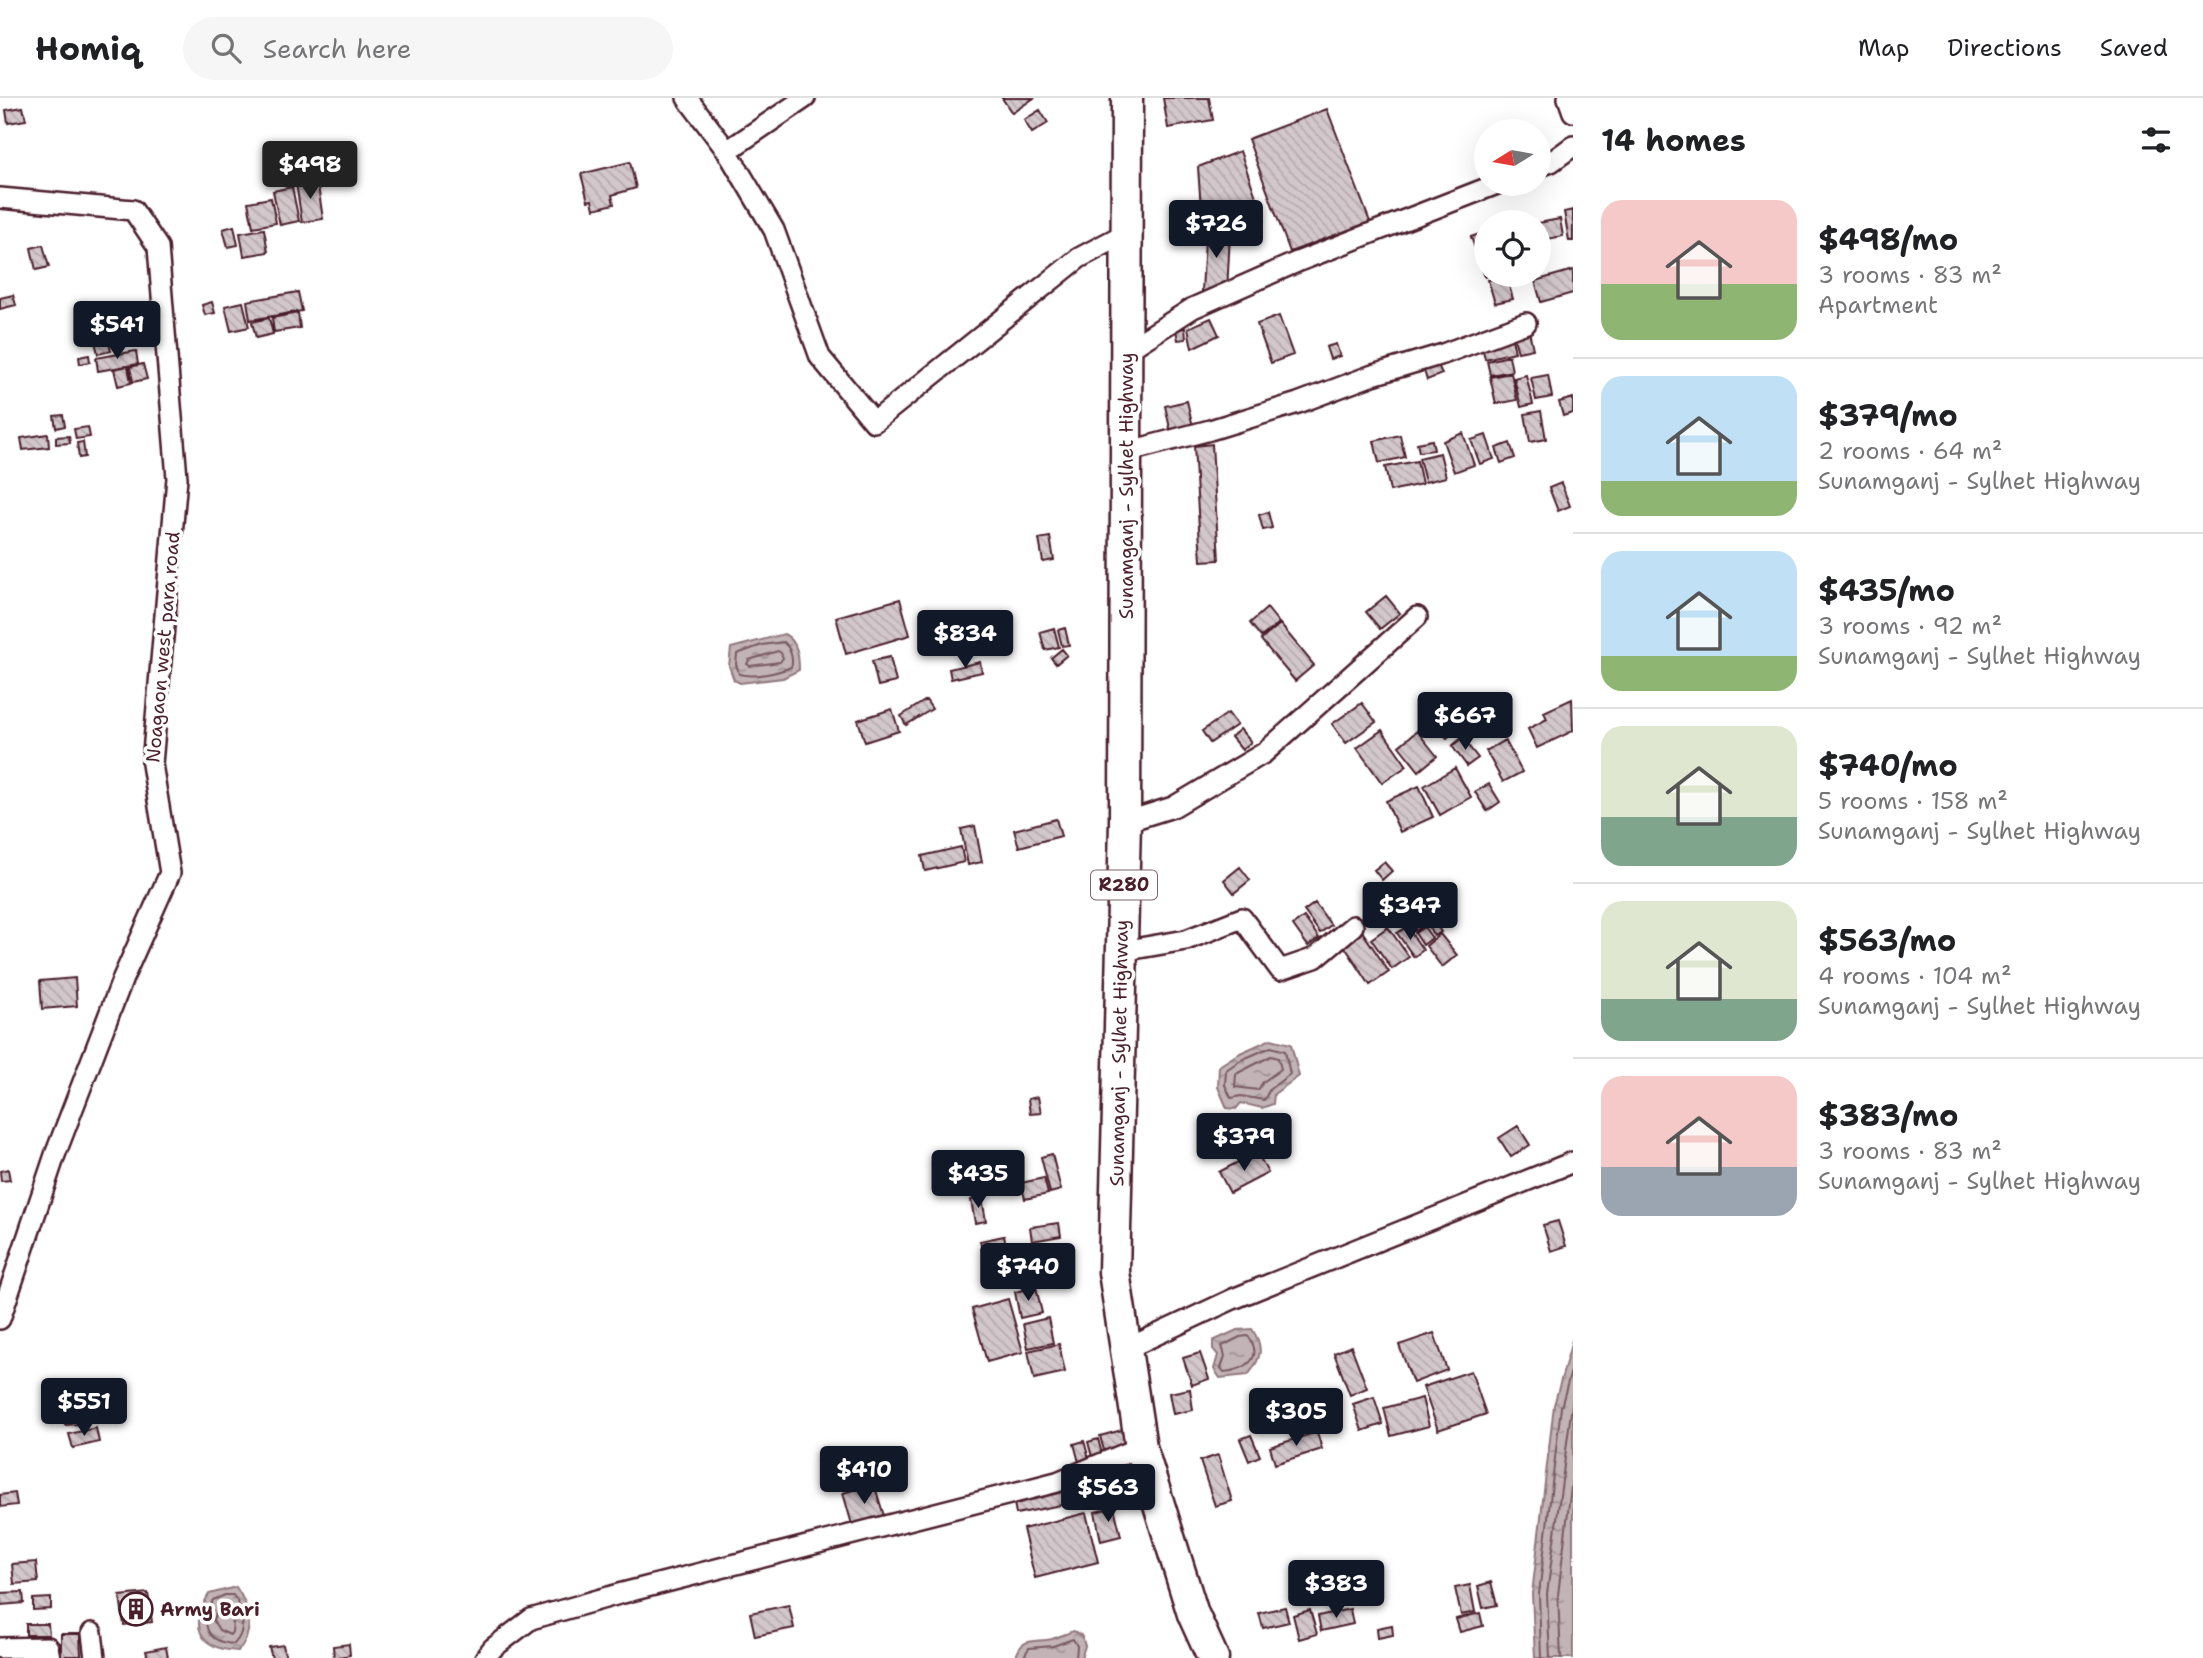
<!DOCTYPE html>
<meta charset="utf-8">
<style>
:root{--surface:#fff;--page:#f6f6f6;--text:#202124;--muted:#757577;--line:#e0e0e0;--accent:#111827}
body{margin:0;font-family:"Shantell Sans",sans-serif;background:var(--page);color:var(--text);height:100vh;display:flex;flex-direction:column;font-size:26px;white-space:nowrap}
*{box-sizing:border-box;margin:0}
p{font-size:23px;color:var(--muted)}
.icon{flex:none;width:38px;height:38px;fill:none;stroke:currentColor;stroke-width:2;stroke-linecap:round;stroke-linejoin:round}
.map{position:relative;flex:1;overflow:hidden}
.panel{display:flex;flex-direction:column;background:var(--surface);width:630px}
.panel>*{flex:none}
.needle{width:46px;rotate:259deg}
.buttons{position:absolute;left:1474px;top:21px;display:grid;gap:14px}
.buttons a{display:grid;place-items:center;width:77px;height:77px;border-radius:50%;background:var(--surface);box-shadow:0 7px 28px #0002;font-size:35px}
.price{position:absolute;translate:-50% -60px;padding:0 16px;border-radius:7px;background:var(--accent);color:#fff;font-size:23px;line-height:46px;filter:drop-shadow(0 2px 4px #0008)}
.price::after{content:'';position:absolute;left:50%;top:42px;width:21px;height:16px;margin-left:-10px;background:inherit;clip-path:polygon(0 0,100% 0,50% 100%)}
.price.selected{background:#222;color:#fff}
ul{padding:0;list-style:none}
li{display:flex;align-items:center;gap:21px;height:175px;padding:0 28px}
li+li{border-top:2px solid var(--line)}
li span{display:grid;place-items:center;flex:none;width:196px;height:140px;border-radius:21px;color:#555}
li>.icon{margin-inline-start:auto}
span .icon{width:84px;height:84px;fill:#fffc;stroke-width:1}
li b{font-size:30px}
h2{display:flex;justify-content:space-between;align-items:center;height:84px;padding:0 28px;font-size:30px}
header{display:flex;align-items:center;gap:42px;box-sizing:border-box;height:98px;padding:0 35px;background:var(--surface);border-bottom:2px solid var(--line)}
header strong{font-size:33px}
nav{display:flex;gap:38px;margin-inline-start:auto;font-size:24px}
.search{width:490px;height:63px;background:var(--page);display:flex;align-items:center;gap:18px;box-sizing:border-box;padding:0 24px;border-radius:38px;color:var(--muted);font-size:26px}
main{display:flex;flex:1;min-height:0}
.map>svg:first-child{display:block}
</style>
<header>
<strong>Homiq</strong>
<div class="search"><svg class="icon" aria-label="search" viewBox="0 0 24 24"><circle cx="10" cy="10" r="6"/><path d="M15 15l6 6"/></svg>Search here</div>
<nav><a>Map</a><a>Directions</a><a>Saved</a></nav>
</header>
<main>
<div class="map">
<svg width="1573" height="1560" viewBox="0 0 1573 1560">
<defs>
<pattern id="water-ripples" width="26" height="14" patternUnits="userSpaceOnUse" patternTransform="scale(1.75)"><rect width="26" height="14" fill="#c1b3b6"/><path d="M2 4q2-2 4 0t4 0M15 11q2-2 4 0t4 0" fill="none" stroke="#9f9194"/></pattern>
<pattern id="building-back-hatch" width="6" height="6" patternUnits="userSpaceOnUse" patternTransform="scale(1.75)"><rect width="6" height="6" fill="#d2c7cb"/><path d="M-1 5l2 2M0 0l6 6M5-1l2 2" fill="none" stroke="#b6aaae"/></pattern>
</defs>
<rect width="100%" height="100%" fill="#fff"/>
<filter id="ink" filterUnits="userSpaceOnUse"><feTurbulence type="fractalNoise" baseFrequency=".0143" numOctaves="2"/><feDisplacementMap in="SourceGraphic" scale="14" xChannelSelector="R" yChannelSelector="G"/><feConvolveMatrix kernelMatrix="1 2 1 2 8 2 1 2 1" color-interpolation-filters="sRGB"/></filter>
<g filter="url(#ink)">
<path fill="url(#water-ripples)" stroke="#91787e" stroke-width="2" d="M784 536C798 543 799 559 799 572L783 580 740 585 734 582 729 568 731 550Z
M1271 941 1291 946 1299 978 1274 996 1273 1006 1262 1010 1241 1005 1236 1011 1227 1010 1218 989 1219 968 1238 956Z
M1252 1231C1264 1249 1262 1260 1248 1277L1220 1280 1214 1271 1218 1257 1213 1251V1243L1237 1232Z
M1573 1239V1560H1535L1532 1496 1554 1307Z
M236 1489C250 1509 255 1534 238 1553 199 1551 189 1529 209 1496Z
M1074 1533 1082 1538 1085 1548 1081 1560H1016C1020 1538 1035 1545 1052 1541 1059 1539 1067 1535 1074 1533Z"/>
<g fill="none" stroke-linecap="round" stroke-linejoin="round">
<path stroke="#7a5a63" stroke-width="2" d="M784 544C790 550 794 561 791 569 777 575 754 580 739 576L736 566 737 556 762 547Z
M778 553 781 555 783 560 780 564 750 568 747 566 749 562Z
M1271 949 1285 953 1290 976 1270 991 1264 1002 1241 998 1231 1000 1225 987 1226 972 1241 962Z
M1271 958 1278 960 1281 971 1263 984 1258 992 1235 989 1236 976Z
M1240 1239 1248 1238C1265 1261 1245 1272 1224 1274L1221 1270 1225 1258 1222 1248Z
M225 1497H233C243 1510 247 1534 234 1546 205 1544 200 1525 213 1502Z
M226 1506 230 1509 233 1524 232 1534 230 1537 219 1532 213 1522 219 1509Z
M1023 1560 1029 1550 1053 1548 1073 1541 1077 1548 1076 1560
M1541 1560 1539 1496 1561 1309 1573 1266
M1550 1560 1547 1496 1573 1299
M1561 1560 1558 1497 1573 1372"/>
</g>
<path fill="url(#building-back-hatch)" stroke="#4a1f2b" stroke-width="2" d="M1002 0H1034L1012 15Z
M1163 0H1209L1213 22 1168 30Z
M23 9 26 22 8 25 6 12Z
M1327 11 1370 124 1290 154 1248 41Z
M1040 12 1048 25 1032 35 1024 22Z
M1240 53 1264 122 1241 130 1229 103 1201 111 1198 69Z
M292 57V70L272 71 271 59Z
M630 64 636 90 612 97 614 106 594 111 592 102 588 103 581 76Z
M317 81 323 121 302 124 296 85Z
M292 89 299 123 280 127 273 93Z
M271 100 276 125 253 129 248 104Z
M1573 112V143H1569L1564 114Z
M1560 121 1563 138 1542 142 1538 125Z
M1206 124 1230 136 1227 194 1202 193Z
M234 128 238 147 228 149 223 131Z
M264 131 268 154 244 158 240 135Z
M1486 134V177H1491L1485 179 1471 139Z
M43 147 49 169 36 172 31 150Z
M1573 172V195L1541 204 1535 183Z
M1506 177 1513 201 1495 205 1488 182Z
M298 194 302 213 250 222 247 203Z
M13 197 16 207 0 211V200Z
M212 204 215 215 205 217 202 207Z
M243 204 249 229 231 233 225 208Z
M298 215 300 230 274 234 272 220Z
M1279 218 1293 257 1271 265 1257 226Z
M269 220 273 236 256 240 252 224Z
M1211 220 1219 237 1192 250 1188 230Z
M1185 230 1186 241 1178 242 1176 232Z
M1529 233 1533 251 1518 254 1513 237Z
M107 236 111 253 98 256 94 239Z
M1511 237 1515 254 1485 261 1481 244Z
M1336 246 1340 258 1330 261 1326 249Z
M136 253 138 266 98 273 96 260Z
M89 257 90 264 80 266 79 259Z
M1509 258 1512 273 1490 277 1487 263Z
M1436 262 1442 276 1427 282 1422 267Z
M143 266 147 281 133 284 130 269Z
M128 268 131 285 118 288 114 271Z
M1511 275 1517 302 1496 306 1490 279Z
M1526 277 1533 306 1521 309 1514 280Z
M1548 277 1552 299 1536 302 1531 280Z
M1573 300V315L1563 318 1559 304Z
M1187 303 1194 333 1172 339 1165 308Z
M1541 313 1546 341 1530 344 1525 316Z
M63 317 65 328 56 330 54 318Z
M88 329 90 339 76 341 74 331Z
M1463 335 1474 367 1454 374 1443 343Z
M48 336 49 349 23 352 21 340Z
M1400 337 1405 359 1379 365 1374 343Z
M1486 337 1494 361 1480 366 1471 342Z
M69 338 70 345 56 346V339Z
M1432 342 1434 352 1419 354 1417 345Z
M83 344 85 359 79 360 77 345Z
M1510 345 1515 360 1501 365 1496 350Z
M1212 346 1219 462 1201 463 1194 348Z
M1440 355 1446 379 1425 384 1419 360Z
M1417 363 1422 386 1390 393 1385 369Z
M1561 385 1570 408 1558 413 1549 390Z
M1268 414 1272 430 1263 432 1259 417Z
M1050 439 1054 462 1043 464 1039 441Z
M1386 498 1400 515 1380 531 1366 514Z
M900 501 910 537 846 556 836 519Z
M1267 510 1279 525 1261 539 1250 525Z
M1280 526 1314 567 1295 583 1261 542Z
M1054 530 1059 549 1045 552 1040 534Z
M1065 530 1069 547 1062 548 1058 532Z
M1062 551 1067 557 1056 566 1051 560Z
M890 559 896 584 878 588 872 563Z
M980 564 982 574 951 581 949 571Z
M1440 596 1451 610 1432 626 1420 612Z
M1572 601 1573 633 1537 650 1528 631 1547 621 1544 614Z
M926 602 932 611 906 627 901 618Z
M1362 605 1376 624 1346 645 1332 626Z
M892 611 899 633 865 644 858 622Z
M1228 615 1237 627 1210 645 1202 633Z
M1452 617 1461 627 1447 640 1438 630Z
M1240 631 1251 644 1242 652 1231 639Z
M1382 632 1407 668 1382 685 1357 650Z
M1417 633 1437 658 1419 673 1399 648Z
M1462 640 1478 660 1467 668 1452 648Z
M1505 642 1522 674 1503 684 1486 653Z
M1455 670 1471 699 1440 717 1424 688Z
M1489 686 1500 704 1487 713 1475 694Z
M1419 688 1433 719 1400 734 1386 703Z
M1056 721 1061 738 1019 749 1014 732Z
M975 728 982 764 968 767 961 731Z
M961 749 964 764 925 773 922 758Z
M1384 764 1392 773 1382 782 1374 772Z
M1240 769 1250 782 1234 795 1224 782Z
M1415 800 1424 813 1412 822 1402 809Z
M1315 805 1331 827 1320 835 1304 813Z
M1430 812 1435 819 1415 833 1410 826Z
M1304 819 1319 840 1308 848 1293 827Z
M1433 822 1441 834 1434 838 1427 827Z
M1388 829 1409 859 1392 871 1371 841Z
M1407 829 1423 852 1414 859 1397 835Z
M1424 829 1432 840 1423 847 1415 835Z
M1362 833 1389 874 1370 887 1343 846Z
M1440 836 1457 857 1442 869 1426 848Z
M75 880 77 908 42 911 40 883Z
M1038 999 1041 1015 1030 1016 1028 1001Z
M1518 1028 1530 1047 1511 1059 1499 1040Z
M1257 1054 1268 1075 1230 1095 1219 1074Z
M1052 1056 1061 1092 1050 1095 1041 1059Z
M8 1071 10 1082 1 1083 0 1073Z
M1044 1080 1048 1096 1025 1101 1021 1085Z
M982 1100 986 1123 975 1125 971 1102Z
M1558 1123 1566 1148 1551 1153 1543 1127Z
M1059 1125 1061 1138 1032 1143 1030 1129Z
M1004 1138 1010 1165 986 1170 980 1143Z
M1036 1189 1042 1215 1020 1220 1015 1194Z
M1008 1201 1023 1254 987 1264 972 1211Z
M1048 1220 1053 1245 1028 1250 1023 1226Z
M1434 1235 1447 1272 1413 1285 1399 1247Z
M1059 1246 1065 1274 1034 1281 1028 1253Z
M1351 1248 1367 1290 1350 1297 1334 1255Z
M1200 1255 1209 1281 1192 1287 1183 1260Z
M1471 1273 1486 1316 1438 1332 1423 1289Z
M1190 1291 1193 1312 1173 1316 1169 1295Z
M1374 1299 1383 1326 1362 1333 1353 1306Z
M1422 1300 1429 1328 1391 1338 1384 1310Z
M81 1314V1326L65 1327V1315Z
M1133 1329 1138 1347 1105 1356 1100 1338Z
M96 1330 99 1344 73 1350 69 1336Z
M1317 1334 1322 1351 1275 1366 1270 1349Z
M1251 1337 1260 1358 1249 1363 1240 1341Z
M1098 1341 1102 1356 1092 1359 1088 1344Z
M1084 1343 1089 1361 1079 1364 1074 1346Z
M1218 1357 1232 1403 1215 1408 1200 1363Z
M874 1386 885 1421 853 1430 843 1395Z
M1063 1389 1066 1406 1016 1416 1013 1399Z
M15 1395 17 1407 0 1409V1397Z
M1114 1409 1121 1438 1101 1443 1095 1414Z
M1086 1415 1098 1464 1035 1480 1023 1431Z
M36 1464 38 1484 14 1486 12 1466Z
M1491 1484 1497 1507 1483 1510 1478 1488Z
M1470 1487 1475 1514 1461 1517 1455 1490Z
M23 1494 24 1505 1 1507 0 1495Z
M148 1495 152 1524 124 1527 120 1498Z
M51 1500V1511L33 1512V1501Z
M789 1507 794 1530 755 1538 750 1515Z
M1285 1509 1289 1524 1263 1530 1259 1515Z
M1350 1511 1353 1526 1321 1533 1318 1518Z
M1310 1512 1317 1536 1299 1541 1293 1517Z
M1480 1515 1483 1528 1460 1534 1456 1521Z
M26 1526H48L49 1537H26Z
M1392 1527 1393 1537 1378 1540 1377 1530Z
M61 1536H80L81 1558H61Z
M349 1546 350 1557 334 1560 333 1548Z
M283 1547 286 1560H272L269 1549Z
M166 1549 168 1560H148L146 1553Z"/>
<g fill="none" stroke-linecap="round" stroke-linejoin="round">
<defs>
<path id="street" d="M687 0 727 53 805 0
M1568 0 1573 14
M727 53 774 132 820 259 874 324 1079 160 1126 135
M1538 69 1551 64 1573 48
M0 100 133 112 158 149 177 380 152 666 170 775 123 880 55 1057 0 1221
M1126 253 1193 210 1297 164 1497 86
M1126 354 1210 332 1298 305 1373 277 1443 256 1526 225
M1125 724 1173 709 1264 655 1417 519
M1122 853 1186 842 1242 820 1280 872 1315 860 1353 828
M1126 1251 1233 1201 1573 1064
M92 1535 95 1560
M0 1550 48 1549 50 1560
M485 1560 493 1550 531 1521 619 1496 1057 1384 1141 1349"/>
<path id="primary" d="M1127 0 1125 724 1114 1174 1141 1349 1193 1516 1213 1560"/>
</defs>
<use href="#street" stroke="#4a1f2b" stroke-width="24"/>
<use href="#primary" stroke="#4a1f2b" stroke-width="35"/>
<use href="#street" stroke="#fff" stroke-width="19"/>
<use href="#primary" stroke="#fff" stroke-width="30"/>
</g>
</g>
<defs>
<symbol id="building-ring" viewBox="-11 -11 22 22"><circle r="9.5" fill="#fff" stroke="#4a1f2b" stroke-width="1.5"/><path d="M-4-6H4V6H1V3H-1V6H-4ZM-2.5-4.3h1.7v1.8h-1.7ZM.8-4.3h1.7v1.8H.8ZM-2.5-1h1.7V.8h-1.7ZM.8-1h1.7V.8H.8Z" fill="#4a1f2b"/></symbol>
</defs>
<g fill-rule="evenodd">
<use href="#building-ring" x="117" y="1492" width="38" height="38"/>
</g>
<g text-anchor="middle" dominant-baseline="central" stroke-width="7" stroke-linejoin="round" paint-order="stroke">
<rect fill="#fff" stroke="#80626b" stroke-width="2" x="1091" y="772.5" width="66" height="29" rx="5"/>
<g font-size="18" font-weight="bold" fill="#4a1f2b">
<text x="1124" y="787">R280</text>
</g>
<g font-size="19" fill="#4a1f2b" stroke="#fff">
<text transform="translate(1126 388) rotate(-90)">Sunamganj - Sylhet Highway</text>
<text transform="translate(163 549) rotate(-85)">Noagaon west para road</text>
<text transform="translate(1119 955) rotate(-89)">Sunamganj - Sylhet Highway</text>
</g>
<g font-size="19" font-weight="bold" fill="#4a1f2b" stroke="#fff" text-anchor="start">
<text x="160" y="1511">Army Bari</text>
</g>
</g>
</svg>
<div class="buttons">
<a><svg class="needle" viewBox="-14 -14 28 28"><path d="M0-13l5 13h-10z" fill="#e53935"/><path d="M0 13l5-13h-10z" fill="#757577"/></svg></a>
<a><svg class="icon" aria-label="locate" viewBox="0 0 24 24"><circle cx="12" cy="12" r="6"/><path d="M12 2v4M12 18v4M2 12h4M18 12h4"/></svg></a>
</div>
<b class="price selected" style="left:310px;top:103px">$498</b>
<b class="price" style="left:1216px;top:162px">$726</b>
<b class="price" style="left:117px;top:263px">$541</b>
<b class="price" style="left:965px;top:572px">$834</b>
<b class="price" style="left:1465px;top:654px">$667</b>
<b class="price" style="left:1410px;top:844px">$347</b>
<b class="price" style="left:1244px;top:1075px">$379</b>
<b class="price" style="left:978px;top:1112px">$435</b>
<b class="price" style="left:1028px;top:1205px">$740</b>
<b class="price" style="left:84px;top:1340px">$551</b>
<b class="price" style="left:1296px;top:1350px">$305</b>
<b class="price" style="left:864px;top:1408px">$410</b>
<b class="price" style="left:1108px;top:1426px">$563</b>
<b class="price" style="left:1336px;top:1522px">$383</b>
</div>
<section class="panel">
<h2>14 homes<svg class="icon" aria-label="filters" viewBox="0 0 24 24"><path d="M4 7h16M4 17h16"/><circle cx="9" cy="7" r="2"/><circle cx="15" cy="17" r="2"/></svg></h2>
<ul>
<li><span style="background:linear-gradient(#f6c9c9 60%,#8fb573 0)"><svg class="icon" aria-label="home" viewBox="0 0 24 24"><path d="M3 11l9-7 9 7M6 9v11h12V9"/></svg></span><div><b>$498/mo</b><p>3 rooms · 83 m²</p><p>Apartment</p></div></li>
<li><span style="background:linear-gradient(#bfe0f5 75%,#8fb573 0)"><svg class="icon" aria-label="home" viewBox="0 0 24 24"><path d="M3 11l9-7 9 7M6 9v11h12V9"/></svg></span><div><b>$379/mo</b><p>2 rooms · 64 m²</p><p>Sunamganj - Sylhet Highway</p></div></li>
<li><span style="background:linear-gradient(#bfe0f5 75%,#8fb573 0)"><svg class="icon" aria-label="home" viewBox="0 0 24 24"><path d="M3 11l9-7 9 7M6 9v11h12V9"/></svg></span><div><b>$435/mo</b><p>3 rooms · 92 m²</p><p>Sunamganj - Sylhet Highway</p></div></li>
<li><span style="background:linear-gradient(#dfe7d0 65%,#7fa58c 0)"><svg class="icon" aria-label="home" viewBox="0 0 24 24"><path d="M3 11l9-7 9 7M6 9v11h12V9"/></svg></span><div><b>$740/mo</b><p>5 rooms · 158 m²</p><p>Sunamganj - Sylhet Highway</p></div></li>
<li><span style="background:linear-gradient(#dfe7d0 70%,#7fa58c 0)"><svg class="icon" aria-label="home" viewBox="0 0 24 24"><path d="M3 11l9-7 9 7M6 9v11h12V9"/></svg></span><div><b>$563/mo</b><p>4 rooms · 104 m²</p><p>Sunamganj - Sylhet Highway</p></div></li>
<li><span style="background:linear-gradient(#f6c9c9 65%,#9aa5b1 0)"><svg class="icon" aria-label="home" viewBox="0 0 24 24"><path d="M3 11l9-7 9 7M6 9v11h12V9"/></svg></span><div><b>$383/mo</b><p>3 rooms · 83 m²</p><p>Sunamganj - Sylhet Highway</p></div></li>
</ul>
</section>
</main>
